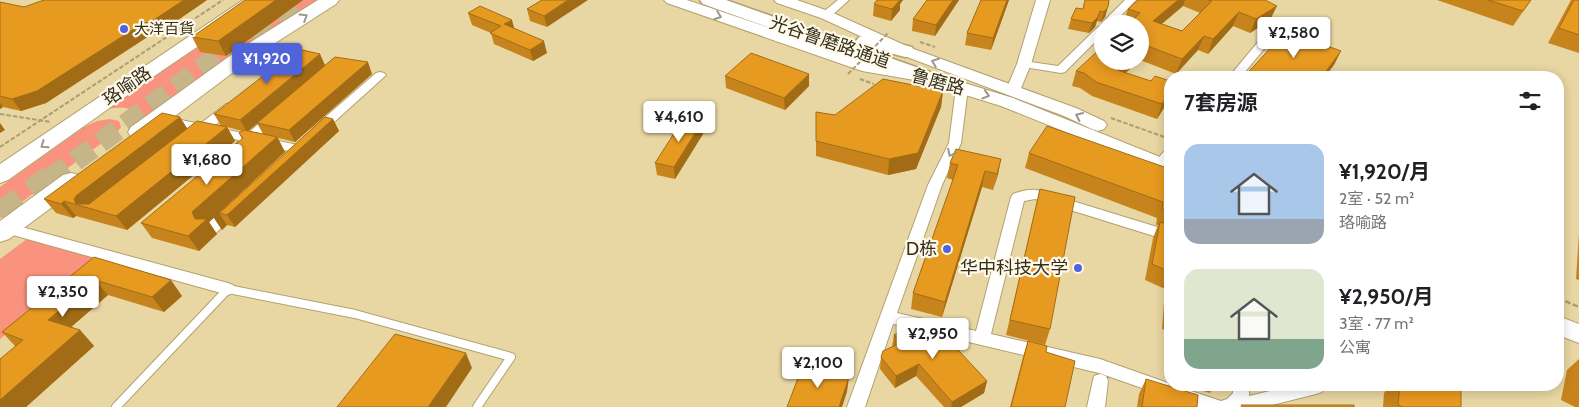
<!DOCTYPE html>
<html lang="zh">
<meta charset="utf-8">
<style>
:root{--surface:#fff;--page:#f2f2f2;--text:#202124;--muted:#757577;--accent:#5063d9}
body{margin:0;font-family:Cabin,"Noto Sans SC",sans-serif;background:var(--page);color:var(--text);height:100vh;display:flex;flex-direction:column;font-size:19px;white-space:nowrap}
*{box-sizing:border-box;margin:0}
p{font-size:16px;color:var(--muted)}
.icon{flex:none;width:28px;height:28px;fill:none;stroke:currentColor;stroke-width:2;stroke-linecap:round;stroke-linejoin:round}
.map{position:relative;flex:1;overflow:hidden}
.side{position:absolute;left:1164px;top:71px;width:400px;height:320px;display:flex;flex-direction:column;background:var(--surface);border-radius:20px;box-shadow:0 2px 12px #0003}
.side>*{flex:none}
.tools{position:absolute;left:1094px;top:15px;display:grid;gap:10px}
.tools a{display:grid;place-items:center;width:55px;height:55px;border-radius:50%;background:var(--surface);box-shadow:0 2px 12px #0003;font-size:25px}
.price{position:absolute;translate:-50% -42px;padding:0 11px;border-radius:5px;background:#fff;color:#222;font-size:16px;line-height:32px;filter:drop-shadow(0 1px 2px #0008)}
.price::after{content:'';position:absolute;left:50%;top:30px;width:15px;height:11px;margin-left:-8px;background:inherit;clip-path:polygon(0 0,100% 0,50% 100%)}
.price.on{background:var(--accent);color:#fff}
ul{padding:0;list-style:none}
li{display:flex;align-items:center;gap:15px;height:125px;padding:0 20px}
li span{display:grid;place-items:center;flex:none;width:140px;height:100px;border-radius:15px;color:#555}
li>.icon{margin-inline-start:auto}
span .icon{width:60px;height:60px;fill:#fffc;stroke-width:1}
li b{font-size:21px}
h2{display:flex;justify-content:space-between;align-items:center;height:60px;padding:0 20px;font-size:21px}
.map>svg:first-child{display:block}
</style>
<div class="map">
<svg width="1579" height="407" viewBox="0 0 1579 407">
<rect width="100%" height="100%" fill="#e9d7a3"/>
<path fill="#f9927e" d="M262 0H321L143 119C136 106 120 107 107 109Z
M110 119 119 121 121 127 118 131 0 218V187L84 127 97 121Z
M31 236 103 255 0 339V259Z"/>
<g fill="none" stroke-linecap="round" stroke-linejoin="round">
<path stroke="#c5b588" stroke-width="21" stroke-dasharray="21 10" stroke-linecap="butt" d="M50 179 296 0"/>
<path stroke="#c5b588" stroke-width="26" stroke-dasharray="26 13" stroke-linecap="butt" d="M0 215 51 178"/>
<defs>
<path id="service" d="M116 407 228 289 355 314 511 357 477 407"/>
<path id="minor" d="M838 0H849L830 17H822L821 15 822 13Z
M1125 0H1136L1113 24H1102V25V24L1103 22Z
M1102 26V35L1065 72 1061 73 1024 67 1018 64 1024 61 1058 66 1098 27Z
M1267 35 1273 38 1240 78H1228L1263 36Z
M380 72 384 73 386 75 384 77 322 133H314L312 130 314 127 376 73Z
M962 84 968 88 961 143 942 185 897 313 976 331 1011 197 1013 194C1021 191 1032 188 1040 191L1170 231V241L1035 199 1024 201 991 334 1100 359 1168 383 1170 388 1168 393 1162 395 1099 373 893 324 865 407H847L928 185 949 143 956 88Z
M230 103 236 107 234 110 213 127 247 134 271 113H279L281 116 279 119 259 137 303 146 304 149 303 152 298 153 252 143 242 149 236 145 239 140 205 133 196 138 190 134 193 130 163 124 161 121 167 117 200 124 226 104Z
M1170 149V161H1161L1159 158C1162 153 1165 150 1170 149Z
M230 206 235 208 237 211 235 214 216 233H206L204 229 206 225 225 208Z
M7 223 228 283 233 285 236 289 233 293 228 295 2 232 0 228 2 224Z
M1100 374 1106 376 1108 381 1105 407H1087L1094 376Z
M1233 385H1249V396L1295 385H1323L1324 387 1322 392 1316 394 1264 407H1195L1176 400 1174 395 1176 390 1182 388 1221 401 1227 399 1233 393Z"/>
<path id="tertiary" d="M1036 0H1050L1031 64 1019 93H1009L1006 90 1017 64Z"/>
<path id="secondary" d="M664 0H687L871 62 929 72 1013 98 1170 161V174L1001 106 920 81 862 71 667 3Z
M774 0H797L831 12 911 48 1076 108 1104 121 1107 125 1104 129 1098 131 1092 129 1064 116 899 54 821 18 777 3Z
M1558 316 1579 324V343L1558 335Z"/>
<path id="primary" d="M700 0H726L930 72 933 76 930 80 923 82 916 80 703 4Z
M865 36 912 47 914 51 912 55 905 57 859 45 856 41 859 37Z"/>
<path id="trunk" d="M243 0H264L261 4 163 70 8 180 0 183V164Z
M318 0H339L336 4 255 56 147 137 139 139 131 137 128 132 131 127 241 48Z
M71 173 79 175 83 181 79 187 9 239 0 242V221L63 175Z"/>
</defs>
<use href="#service" stroke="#b2a16f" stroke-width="10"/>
<use href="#minor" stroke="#b2a16f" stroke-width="2"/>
<use href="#tertiary" stroke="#b2a16f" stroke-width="2"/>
<use href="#secondary" stroke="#b2a16f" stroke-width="2"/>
<use href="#primary" stroke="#b2a16f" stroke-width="3"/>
<use href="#trunk" stroke="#b2a16f" stroke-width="2"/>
<path stroke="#ab9d74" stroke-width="2" stroke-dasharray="4.5 2" stroke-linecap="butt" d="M920 42 935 47
M860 79 874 84
M0 114 51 122
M1111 118 1170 139
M0 147 223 0"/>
<path stroke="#ab9d74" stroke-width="2.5" stroke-dasharray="5.5 2.5" stroke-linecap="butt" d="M1558 298 1579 307"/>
<use href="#service" stroke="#fff" stroke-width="8"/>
<use href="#minor" fill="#fff" fill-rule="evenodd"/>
<use href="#tertiary" fill="#fff" fill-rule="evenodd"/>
<use href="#secondary" fill="#fff" fill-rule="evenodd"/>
<use href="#primary" fill="#fff" fill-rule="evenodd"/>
<use href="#trunk" fill="#fff" fill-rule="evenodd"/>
<path stroke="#ab9d74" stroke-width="2" stroke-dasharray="4.5 2" stroke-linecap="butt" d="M848 74 889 32"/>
</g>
<path fill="#c7841c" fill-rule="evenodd" d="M207 0 156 35 152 34 46 103 21 111 3 107 0 109V2L24 7Z
M245 0H303L226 56 200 52 192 37Z
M542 0 547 27 530 21 527 9Z
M877 0H903L900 4V10L891 21 873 16 874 4Z
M927 0H959L935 36 912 31 913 19Z
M981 0H1009L991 50 965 45 967 33Z
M1085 0H1109L1105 17 1101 22 1097 21 1095 27 1089 33 1068 29 1071 19 1083 9Z
M1138 0H1265L1270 20 1250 33 1233 26 1208 54 1198 50 1176 74 1140 60V24L1123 23 1128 9ZM1183 6 1200 13 1182 31 1162 24Z
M1437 0H1531L1513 26Z
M1571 0H1579V53L1548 43Z
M468 13 515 29 547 53 533 61 494 44 491 33 472 25Z
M320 54 325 65 372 74 295 142 278 138 285 152 209 222 217 234 199 251 152 238 141 223 242 139 239 133 242 131 227 127 235 141 127 230 76 216 73 218 56 213 44 199 187 128 221 126 214 114ZM260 121 257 123 263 134 248 131Z
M1138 61 1126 73 1170 98 1157 119 1092 96 1080 88 1072 86 1076 71Z
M725 76 809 86 785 110 726 88Z
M943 91 941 107 916 169 888 175 816 156V112L835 115Z
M333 119 339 131 235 227 227 225 222 230 214 218Z
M703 134 675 179 657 175 655 163Z
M1029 153 1170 169V332L1162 329 1165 289 1145 280 1153 238 1158 225H1156L1157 218 1025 168Z
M1001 159 993 190 982 187 942 317 911 309 913 293 953 180 947 178 950 163Z
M1040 189 1050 329 1045 345 1006 335Z
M1579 233V280L1576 279Z
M94 257 182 296 164 312 108 295 71 327 80 330 94 346 26 407H0L15 346 2 332Z
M894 335 987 381 984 393 961 407H944L916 376 895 388 880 369 881 357 892 347Z
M1028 341 1046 352 1065 407H1010L1023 357Z
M1579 359V407H1575L1561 400 1567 370Z
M1146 379 1197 407H1137L1139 394Z
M1183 385H1215L1210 393Z
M1391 385H1461V407H1383L1384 393Z"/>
<path fill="#a26c16" d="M184 0H207L156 35 149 23Z
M276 0H303L226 56 218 41Z
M568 0H588L547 27 544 16Z
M898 0H903L900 4V10L891 21 892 9Z
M953 0H959L935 36 936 25Z
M1007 0H1009L991 50 993 38Z
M1178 0H1185L1183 6 1148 35 1153 21Z
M1277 6 1270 20 1250 33 1256 19Z
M1108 7 1105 17 1101 22 1104 12Z
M1100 11 1095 27 1089 33 1092 23Z
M1239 12 1233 26 1208 54 1213 39Z
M512 20 515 31 504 24Z
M145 22 152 34 46 103 21 111 12 99Z
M1204 36 1198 50 1176 74 1182 59Z
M544 41 547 53 533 61 530 50Z
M1145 45 1140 60V50Z
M1341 51 1334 65 1324 78H1321Z
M320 54 325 66 247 132 240 120Z
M1127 61H1138L1113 84 1117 70Z
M368 62 372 74 295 142 289 130Z
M809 74V86L785 110 784 98Z
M943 91 941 107 916 169 888 175 889 159Z
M1170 92V98L1157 119 1162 104Z
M0 103 3 107 0 109Z
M180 117 189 131 89 208 76 204 74 199 77 195Z
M333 119 339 131 235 227 227 215Z
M702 122 703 134 675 179 674 167Z
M0 123 5 130 0 133Z
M227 127 235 141 127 230 116 216Z
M277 137 285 152 209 222 217 234 199 251 188 236 195 219 192 212Z
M1001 159 998 175 993 190 997 174Z
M985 171 982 187 942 317 945 302Z
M64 201 76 216 73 218 61 204Z
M219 213 227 225 222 230 214 218Z
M95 280 108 295 62 335 48 320Z
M171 280 182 296 164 312 152 297Z
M80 330 94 346 26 407H0V400Z
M466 353 472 368 446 407H428Z
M919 364 916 376 895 388 896 376Z
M849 377 847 392 842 407H839Z
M987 381 984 393 961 407H951L952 402Z"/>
<path fill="#e79a20" stroke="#a26c16" d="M44 0H184L149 23 145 22 37 91 12 99 0 96V2L24 7Z
M245 0H276L218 41 192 37Z
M542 0H568L544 16 527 9Z
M877 0H900L892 9 874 4Z
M927 0H953L936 25 913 19Z
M981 0H1007L993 38 967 33Z
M1085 0H1109L1108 7 1104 12 1100 11 1098 17 1092 23 1071 19 1076 8 1083 9Z
M1138 0H1178L1153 21 1182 31 1212 1 1208 0H1265L1277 6 1256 19 1239 12 1213 39 1204 36 1182 59 1145 45 1140 50V24H1128L1140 13 1128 9Z
M1488 0H1531L1523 11Z
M1574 0H1579V35L1559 28Z
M480 6 512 20 504 24 544 41 530 50 490 33 501 26 468 13Z
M1286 31 1341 51 1321 78H1243Z
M1102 47V61H1127L1117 70 1151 81 1155 76 1170 81V92L1162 104 1096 82 1084 73 1076 71Z
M298 49 320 54 240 120 214 114Z
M751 53 809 74 784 98 725 76Z
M335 57 368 62 289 130 257 123Z
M883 79 943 91 918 153 889 159 816 141V112L835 115Z
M162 113 180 117 77 195 74 199 76 204H89L197 121 227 127 116 216 64 201 61 204 44 199Z
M325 117 333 119 227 215 219 213 214 218Z
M684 118 702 122 674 167 655 163Z
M1047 126 1170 169V212L1162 209 1163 202 1029 153Z
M244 130 277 137 192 212 195 219H207L188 236 141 223 243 138 239 133Z
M956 149 1001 159 997 174 985 171 945 302 913 293 958 165 950 163Z
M1040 189 1075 197 1050 329 1010 320Z
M1558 204H1559L1558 220Z
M1160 222 1170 225V272L1152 264Z
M94 257 171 280 152 297 95 280 48 320 80 330 0 400V359L23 340 2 332Z
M922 321 933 323 987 381 952 402 919 364 896 376 881 357 883 351 900 343 894 335Z
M395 334 466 353 428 407H337Z
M1028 341 1047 346 1046 352 1075 361 1065 407H1011Z
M803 365 849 377 839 407H787Z
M1146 379 1198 395 1197 407H1142Z
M1400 385H1461V407H1403L1398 405Z
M1241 405H1354V407H1242Z"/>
<defs><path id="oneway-chevron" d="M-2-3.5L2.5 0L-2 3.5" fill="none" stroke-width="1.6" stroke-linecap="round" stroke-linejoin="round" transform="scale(1.25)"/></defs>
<g stroke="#9a978c">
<use href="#oneway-chevron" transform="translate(718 16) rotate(20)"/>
<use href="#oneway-chevron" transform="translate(304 17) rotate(-32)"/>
<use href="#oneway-chevron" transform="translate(935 62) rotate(-159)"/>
<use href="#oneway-chevron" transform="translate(986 95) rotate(17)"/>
<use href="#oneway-chevron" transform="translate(1079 116) rotate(-155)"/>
<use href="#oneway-chevron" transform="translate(44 145) rotate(145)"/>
<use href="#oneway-chevron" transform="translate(951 153) rotate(116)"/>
</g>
<g fill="#5063d9" stroke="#fef9ea" stroke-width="2">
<circle cx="124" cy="29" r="5"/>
<circle cx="947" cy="249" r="5"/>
<circle cx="1078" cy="268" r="5"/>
</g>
<g text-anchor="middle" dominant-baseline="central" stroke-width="4.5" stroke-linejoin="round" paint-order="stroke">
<g font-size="15" fill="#352f1a" stroke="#fef9ea" text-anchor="start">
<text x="134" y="29">大洋百貨</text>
</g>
<g font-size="18" fill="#352f1a" stroke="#fef9ea">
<text transform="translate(830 42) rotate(19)">光谷鲁磨路通道</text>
<text transform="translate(938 82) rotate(15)">鲁磨路</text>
<text transform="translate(127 86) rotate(-35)">珞喻路</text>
</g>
<g font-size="18" fill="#352f1a" stroke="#fef9ea" text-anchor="end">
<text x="937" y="249">D栋</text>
<text x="1068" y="268">华中科技大学</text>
</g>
</g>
</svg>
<div class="tools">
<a><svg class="icon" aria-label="layers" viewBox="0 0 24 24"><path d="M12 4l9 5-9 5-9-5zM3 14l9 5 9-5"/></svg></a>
</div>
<b class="price" style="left:1294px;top:59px">¥2,580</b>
<b class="price on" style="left:267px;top:85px">¥1,920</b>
<b class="price" style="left:679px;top:143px">¥4,610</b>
<b class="price" style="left:207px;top:186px">¥1,680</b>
<b class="price" style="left:63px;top:318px">¥2,350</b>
<b class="price" style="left:933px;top:360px">¥2,950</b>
<b class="price" style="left:818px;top:389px">¥2,100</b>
<section class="side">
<h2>7套房源<svg class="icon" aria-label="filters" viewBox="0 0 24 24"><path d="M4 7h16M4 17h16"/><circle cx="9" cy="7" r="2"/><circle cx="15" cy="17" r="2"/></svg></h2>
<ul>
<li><span style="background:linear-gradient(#a9c7e8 75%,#9aa5b1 0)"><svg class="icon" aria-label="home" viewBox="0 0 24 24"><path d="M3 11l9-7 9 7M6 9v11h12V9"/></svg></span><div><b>¥1,920/月</b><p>2室 · 52 m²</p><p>珞喻路</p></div></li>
<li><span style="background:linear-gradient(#dfe7d0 70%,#7fa58c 0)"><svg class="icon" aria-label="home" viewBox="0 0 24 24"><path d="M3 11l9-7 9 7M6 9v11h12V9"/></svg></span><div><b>¥2,950/月</b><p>3室 · 77 m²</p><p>公寓</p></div></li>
</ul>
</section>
</div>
